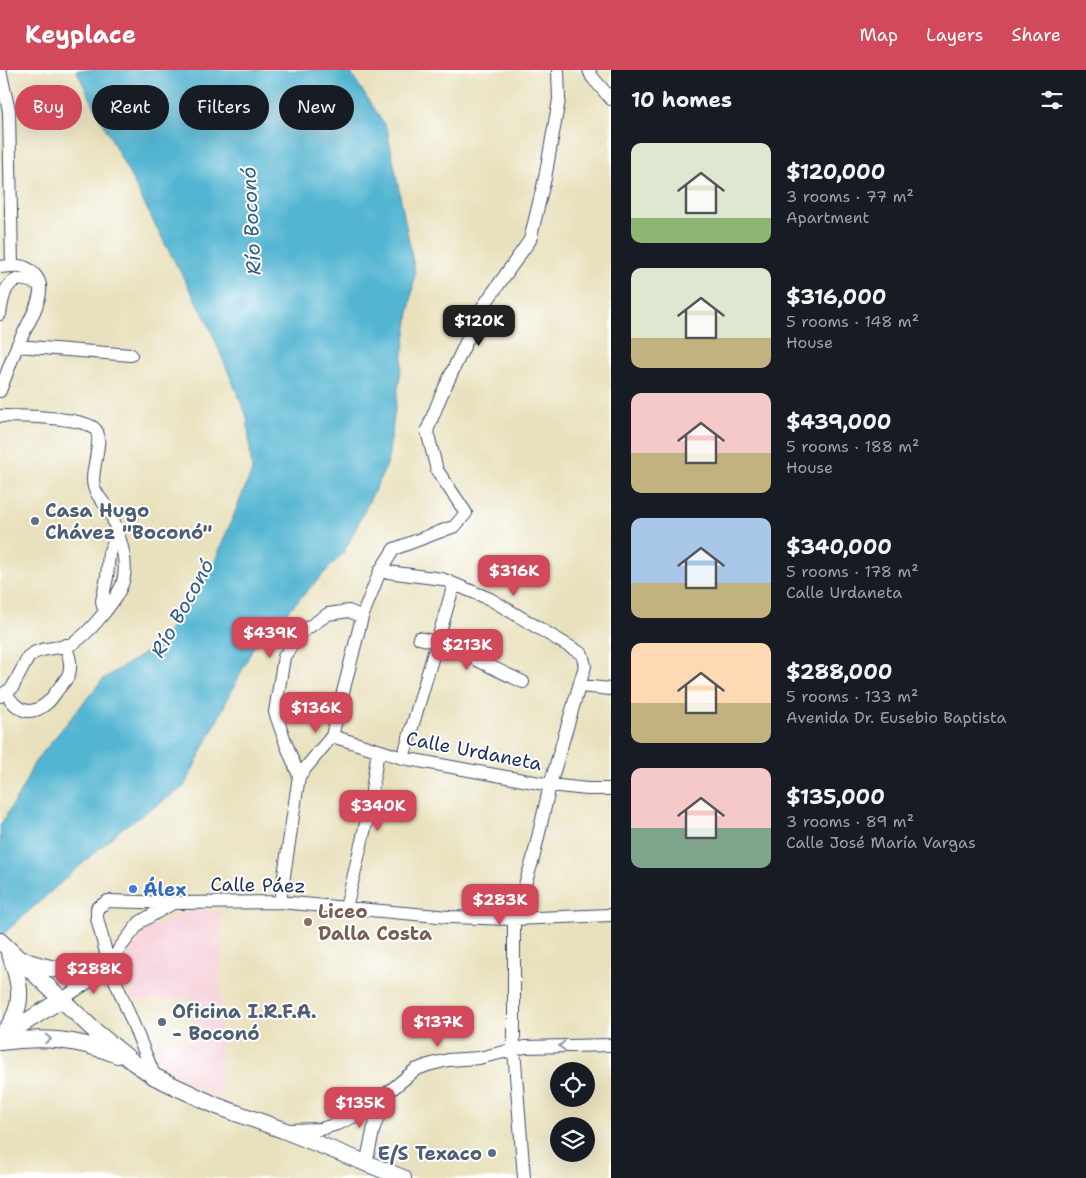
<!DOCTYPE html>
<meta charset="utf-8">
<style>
:root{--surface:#171b24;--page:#20242c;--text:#f1f3f6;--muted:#9ea1a6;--accent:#d1495b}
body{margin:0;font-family:"Shantell Sans",sans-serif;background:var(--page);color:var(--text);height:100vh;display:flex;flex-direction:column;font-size:19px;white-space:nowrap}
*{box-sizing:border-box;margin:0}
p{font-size:16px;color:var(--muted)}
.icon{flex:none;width:28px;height:28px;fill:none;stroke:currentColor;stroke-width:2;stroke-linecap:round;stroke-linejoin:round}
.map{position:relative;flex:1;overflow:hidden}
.details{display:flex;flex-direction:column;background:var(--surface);width:475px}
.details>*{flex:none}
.banner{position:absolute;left:15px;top:15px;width:475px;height:45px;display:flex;gap:10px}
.controls{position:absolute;left:550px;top:992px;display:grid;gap:10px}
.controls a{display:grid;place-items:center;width:45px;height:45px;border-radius:50%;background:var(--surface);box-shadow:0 5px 20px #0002;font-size:25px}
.price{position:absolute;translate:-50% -42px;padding:0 11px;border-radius:10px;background:var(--accent);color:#fff;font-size:16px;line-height:32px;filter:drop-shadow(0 1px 2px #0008)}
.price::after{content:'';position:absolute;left:50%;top:30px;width:15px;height:11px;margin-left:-8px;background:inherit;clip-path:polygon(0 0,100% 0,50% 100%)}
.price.on{background:#222;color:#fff}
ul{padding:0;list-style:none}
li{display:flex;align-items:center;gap:15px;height:125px;padding:0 20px}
li span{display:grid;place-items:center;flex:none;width:140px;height:100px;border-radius:10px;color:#555}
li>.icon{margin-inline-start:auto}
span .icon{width:60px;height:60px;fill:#fffc;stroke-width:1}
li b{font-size:21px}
h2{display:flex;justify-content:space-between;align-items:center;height:60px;padding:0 20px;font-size:21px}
.tag{padding:0 18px;border-radius:22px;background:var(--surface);box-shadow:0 5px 20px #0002;font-size:18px;line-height:45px}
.tag.on{background:var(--accent);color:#fff}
header{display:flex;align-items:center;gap:30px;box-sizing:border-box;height:70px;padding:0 25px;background:var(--accent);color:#fff}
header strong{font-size:24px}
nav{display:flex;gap:28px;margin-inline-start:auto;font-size:18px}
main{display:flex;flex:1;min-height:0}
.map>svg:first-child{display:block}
</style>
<header>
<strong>Keyplace</strong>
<nav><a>Map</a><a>Layers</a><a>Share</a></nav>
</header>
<main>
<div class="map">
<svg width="611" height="1108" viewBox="0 0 611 1108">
<rect width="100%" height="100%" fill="#fff"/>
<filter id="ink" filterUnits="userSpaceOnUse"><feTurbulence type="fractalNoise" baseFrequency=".02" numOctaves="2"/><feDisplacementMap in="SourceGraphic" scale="10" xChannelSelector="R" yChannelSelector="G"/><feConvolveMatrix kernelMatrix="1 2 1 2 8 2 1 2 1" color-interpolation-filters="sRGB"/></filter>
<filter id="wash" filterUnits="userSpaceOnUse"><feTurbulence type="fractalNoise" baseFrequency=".0096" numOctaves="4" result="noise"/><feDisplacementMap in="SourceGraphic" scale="20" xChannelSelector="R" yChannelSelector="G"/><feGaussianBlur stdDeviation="1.12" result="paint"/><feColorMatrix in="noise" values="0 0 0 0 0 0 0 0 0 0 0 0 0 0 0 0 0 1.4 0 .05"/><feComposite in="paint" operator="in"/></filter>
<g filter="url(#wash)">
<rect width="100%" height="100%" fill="#e9e1bd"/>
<path fill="#f6cfd8" d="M191 841H221V1027L161 1001 151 974 192 972 191 929 132 930 127 885 149 858Z"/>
<path fill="#53b5d2" stroke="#377298" d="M76 0H349L387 59 415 202 387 395 344 482 253 578 184 717 121 759 0 867V756L22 719 34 693 103 609 158 575 212 498 252 401 247 347 207 251 164 172Z"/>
</g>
<g filter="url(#ink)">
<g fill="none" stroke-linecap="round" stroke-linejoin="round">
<defs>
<path id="minor" d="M0 0 9 41 12 196
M589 0 592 7 611 29
M0 197C12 196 24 193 33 203 37 207 40 211 40 217 42 232 24 261 17 276L131 285
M0 244C2 231 5 206 25 210 30 211 36 213 40 215
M0 321 17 276
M0 346C19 346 80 347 94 358 106 367 89 401 94 417 97 427 105 433 110 442 114 449 115 457 118 464 124 481 129 502 120 519 113 534 84 570 69 575 55 579 41 577 29 586L12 618 0 626
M380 501 442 509 490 529 582 584 585 596 550 715 533 789 514 849V979L524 1108
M105 540 103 536 102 531 107 507 109 483 113 474 120 470
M419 568 443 574 523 612
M580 616 611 619
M6 623C16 640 30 648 47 633 52 629 55 623 59 618 64 612 70 606 70 598 71 590 68 583 65 575
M332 666 403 688 550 715 587 719H611
M403 688 454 514
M299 706 286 674 275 642 284 587 299 564 328 544 349 541 362 547
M280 832 299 706 332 666 362 547 380 501 394 479 455 456 466 443 437 400 427 361 440 328 482 238 530 170 545 108 559 30 558 0
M346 838 369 741 378 680
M62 929 110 898 119 879 140 852 173 833 280 832 449 847 514 849 611 845
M155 1007 110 898 97 848V838L108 831 173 833
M287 1060 321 1059 340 1053 361 1043 385 1025 415 1000 428 995 448 990 479 988 525 977 611 975
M366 1094 374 1057 384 1034 385 1025"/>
<path id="major" d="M0 871 96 962 133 992 155 1007 217 1036 283 1060 403 1108
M23 890C49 900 76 903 104 903
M5 965 62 929
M0 966C28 938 20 914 9 881
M0 972C42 966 78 969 118 985"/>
</defs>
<use href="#minor" stroke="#3a4a6c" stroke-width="14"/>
<use href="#major" stroke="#3a4a6c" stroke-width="18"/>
<use href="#minor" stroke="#fff" stroke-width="12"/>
<use href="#major" stroke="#fff" stroke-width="16"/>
</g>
<defs><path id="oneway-chevron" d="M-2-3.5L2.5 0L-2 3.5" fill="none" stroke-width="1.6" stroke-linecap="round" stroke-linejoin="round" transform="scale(1.25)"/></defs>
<g stroke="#8d97ae">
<use href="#oneway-chevron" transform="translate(48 969) rotate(4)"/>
<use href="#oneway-chevron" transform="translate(562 976) rotate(178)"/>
</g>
</g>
<g fill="#5c6f8a" stroke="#fff" stroke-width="2">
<circle cx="35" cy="451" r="5"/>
<circle cx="162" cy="952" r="5"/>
<circle cx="492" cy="1083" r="5"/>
</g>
<circle fill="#3f7fe0" stroke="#fff" stroke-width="2" cx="133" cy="819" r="5"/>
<circle fill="#8d6e63" stroke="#fff" stroke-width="2" cx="308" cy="852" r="5"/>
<g text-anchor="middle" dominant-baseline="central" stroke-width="4" stroke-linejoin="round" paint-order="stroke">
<g font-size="19" font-weight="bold" fill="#4e5e75" stroke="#fff" text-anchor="start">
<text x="45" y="440">Casa Hugo<tspan x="45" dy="22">Chávez "Boconó"</tspan></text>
<text x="172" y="941">Oficina I.R.F.A.<tspan x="172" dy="22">- Boconó</tspan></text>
<text x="482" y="1083" text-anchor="end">E/S Texaco</text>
</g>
<g font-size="19" fill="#1b2f5e" stroke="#fff">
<text transform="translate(474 681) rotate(11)">Calle Urdaneta</text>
<text transform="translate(258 815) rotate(1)">Calle Páez</text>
</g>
<g font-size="19" font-weight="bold" fill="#366cbe" stroke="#fff" text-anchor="start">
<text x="143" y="819">Álex</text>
</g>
<g font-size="19" font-weight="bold" fill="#785e54" stroke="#fff" text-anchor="start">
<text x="318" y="841">Liceo<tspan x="318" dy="22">Dalla Costa</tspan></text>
</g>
<g font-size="20" font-style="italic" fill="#2f5e87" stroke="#fff">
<text transform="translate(251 151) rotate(-93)">Río Boconó</text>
<text transform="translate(182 538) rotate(-61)">Río Boconó</text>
</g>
</g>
</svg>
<div class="controls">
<a><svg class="icon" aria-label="locate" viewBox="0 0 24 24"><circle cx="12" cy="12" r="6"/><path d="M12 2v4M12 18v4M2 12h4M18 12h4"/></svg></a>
<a><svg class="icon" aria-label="layers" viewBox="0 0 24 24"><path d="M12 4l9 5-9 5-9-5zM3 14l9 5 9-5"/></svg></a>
</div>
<b class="price on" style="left:479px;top:277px">$120K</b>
<b class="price" style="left:514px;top:527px">$316K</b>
<b class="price" style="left:270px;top:589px">$439K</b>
<b class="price" style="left:467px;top:601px">$213K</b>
<b class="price" style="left:316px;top:664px">$136K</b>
<b class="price" style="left:378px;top:762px">$340K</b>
<b class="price" style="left:500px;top:856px">$283K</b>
<b class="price" style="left:94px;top:925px">$288K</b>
<b class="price" style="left:438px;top:978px">$137K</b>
<b class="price" style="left:360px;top:1059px">$135K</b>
<div class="banner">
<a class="tag on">Buy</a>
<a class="tag">Rent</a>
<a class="tag">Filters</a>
<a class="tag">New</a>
</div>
</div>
<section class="details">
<h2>10 homes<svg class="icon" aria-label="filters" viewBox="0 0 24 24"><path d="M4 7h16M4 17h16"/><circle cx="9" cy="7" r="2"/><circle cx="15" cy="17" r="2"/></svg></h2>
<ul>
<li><span style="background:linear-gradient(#dfe7d0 75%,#8fb573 0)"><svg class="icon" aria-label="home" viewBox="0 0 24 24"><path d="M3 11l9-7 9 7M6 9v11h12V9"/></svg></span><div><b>$120,000</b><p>3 rooms · 77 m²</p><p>Apartment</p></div></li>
<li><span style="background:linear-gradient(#dfe7d0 70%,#c2b280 0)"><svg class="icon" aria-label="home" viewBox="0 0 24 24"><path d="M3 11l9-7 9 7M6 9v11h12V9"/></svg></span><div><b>$316,000</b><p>5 rooms · 148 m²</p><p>House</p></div></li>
<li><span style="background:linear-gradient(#f6c9c9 60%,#c2b280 0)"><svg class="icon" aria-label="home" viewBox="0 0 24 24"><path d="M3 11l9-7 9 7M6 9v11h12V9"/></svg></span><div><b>$439,000</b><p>5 rooms · 188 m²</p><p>House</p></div></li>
<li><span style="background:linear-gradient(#a9c7e8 65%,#c2b280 0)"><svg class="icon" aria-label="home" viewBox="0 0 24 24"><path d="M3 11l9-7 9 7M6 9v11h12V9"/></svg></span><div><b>$340,000</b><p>5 rooms · 178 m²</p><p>Calle Urdaneta</p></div></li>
<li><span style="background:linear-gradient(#ffd9b3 60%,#c2b280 0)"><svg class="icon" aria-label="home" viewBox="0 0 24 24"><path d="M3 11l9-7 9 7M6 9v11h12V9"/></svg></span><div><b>$288,000</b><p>5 rooms · 133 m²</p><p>Avenida Dr. Eusebio Baptista</p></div></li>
<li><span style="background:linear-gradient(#f6c9c9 60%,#7fa58c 0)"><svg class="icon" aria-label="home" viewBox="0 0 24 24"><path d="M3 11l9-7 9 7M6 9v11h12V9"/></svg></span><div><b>$135,000</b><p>3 rooms · 89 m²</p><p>Calle José María Vargas</p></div></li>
</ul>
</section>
</main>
